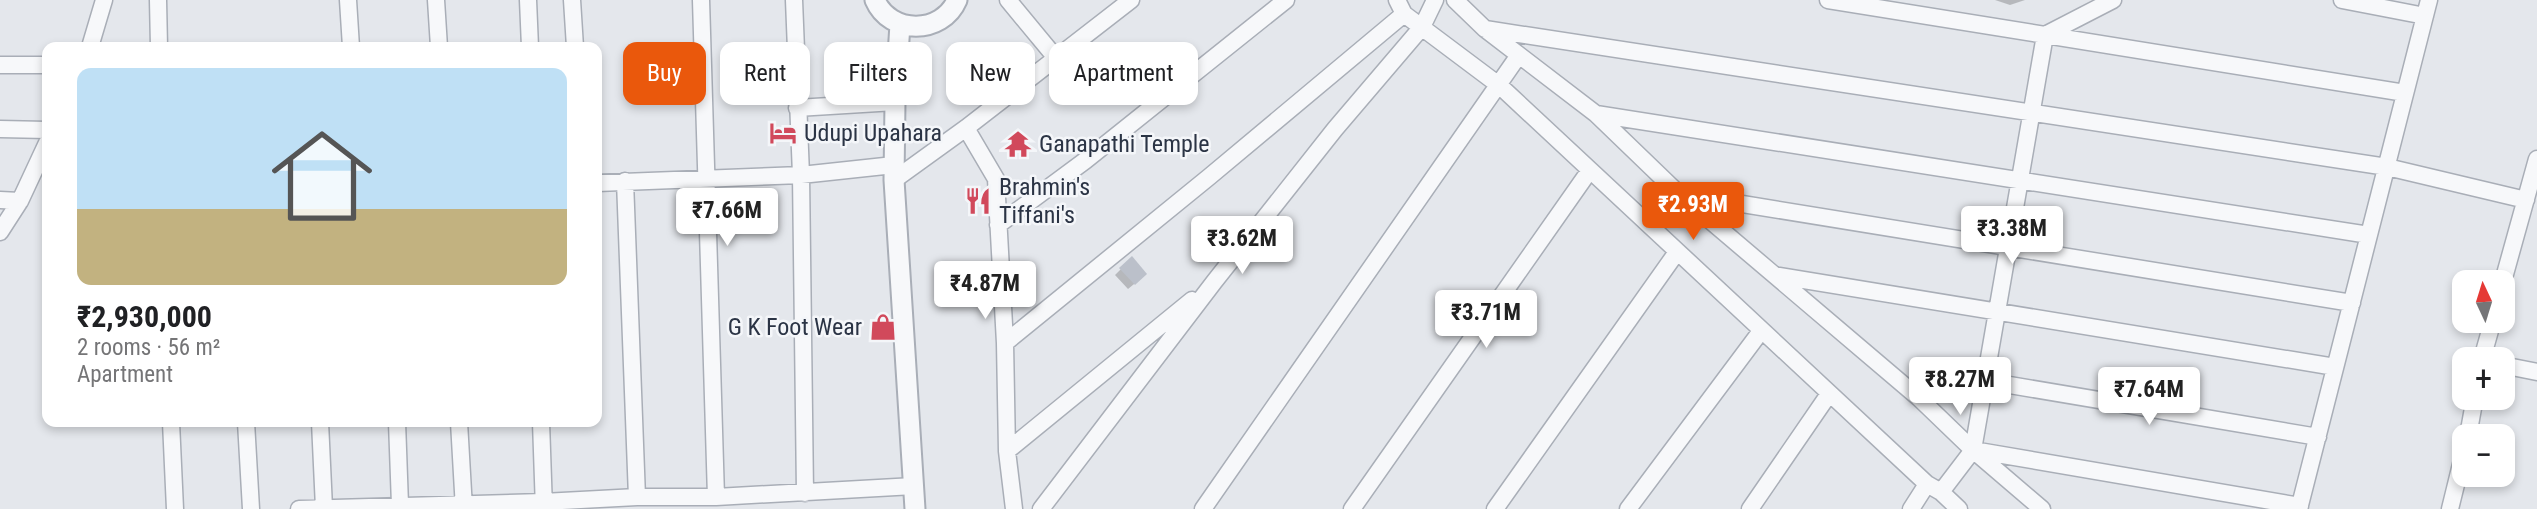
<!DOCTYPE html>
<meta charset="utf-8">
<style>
:root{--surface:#fff;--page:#f2f2f2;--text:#202124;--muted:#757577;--line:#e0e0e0;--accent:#ea580c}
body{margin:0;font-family:"Roboto Condensed",sans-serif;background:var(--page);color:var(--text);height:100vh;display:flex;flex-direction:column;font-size:26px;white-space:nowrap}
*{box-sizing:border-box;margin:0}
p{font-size:23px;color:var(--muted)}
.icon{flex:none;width:38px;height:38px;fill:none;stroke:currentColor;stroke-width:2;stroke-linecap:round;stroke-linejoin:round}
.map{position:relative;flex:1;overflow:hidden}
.details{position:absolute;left:42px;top:42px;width:560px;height:385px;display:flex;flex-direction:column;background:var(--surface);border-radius:14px;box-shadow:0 4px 10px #0003}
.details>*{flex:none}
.hud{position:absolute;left:623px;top:42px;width:665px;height:63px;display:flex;gap:14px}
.needle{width:46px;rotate:356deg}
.tools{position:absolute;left:2452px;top:270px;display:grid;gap:14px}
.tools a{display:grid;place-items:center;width:63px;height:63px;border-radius:14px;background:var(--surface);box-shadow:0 4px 10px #0003;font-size:35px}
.price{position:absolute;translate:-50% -60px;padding:0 16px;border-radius:7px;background:#fff;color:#222;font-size:23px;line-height:46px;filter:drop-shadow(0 2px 4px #0008)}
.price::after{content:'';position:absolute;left:50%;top:42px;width:21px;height:16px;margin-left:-10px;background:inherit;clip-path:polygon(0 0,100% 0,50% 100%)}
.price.selected{background:var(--accent);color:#fff}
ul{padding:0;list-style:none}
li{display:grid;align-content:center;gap:14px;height:371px;padding:0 35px}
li+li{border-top:2px solid var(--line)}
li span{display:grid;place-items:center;height:217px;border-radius:14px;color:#555}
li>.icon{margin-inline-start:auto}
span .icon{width:126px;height:126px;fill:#fffc;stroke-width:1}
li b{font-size:30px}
.chip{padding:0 24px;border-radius:14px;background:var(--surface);box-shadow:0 4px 10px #0003;font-size:24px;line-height:63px}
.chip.selected{background:var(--accent);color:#fff}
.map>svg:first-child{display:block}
</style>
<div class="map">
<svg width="2537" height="509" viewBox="0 0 2537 509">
<rect width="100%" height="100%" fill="#e4e7ec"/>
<path fill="#0003" d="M1995 0H2025L2010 5Z
M1121 269 1139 280 1128 289 1115 275Z"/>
<path fill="#bbc0ca" d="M1132 256 1147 274 1135 285 1119 268Z"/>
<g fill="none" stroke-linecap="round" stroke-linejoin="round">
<defs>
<path id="minor" d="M158 0 159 47
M348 0 351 47
M436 0 439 47
M528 0 530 47
M572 0 575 47
M701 0 716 497
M794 0 801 175 805 493
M1008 0 1056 58
M1397 0 1404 14 1500 86 1927 484 1941 492 1959 509
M1455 0 1485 29 1596 114 1679 194 1919 398 1973 450 2042 509
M1828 0 2405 93
M2113 0 2045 35 1973 450 2300 506
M2342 0 2425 16
M1485 29 2387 167 2526 200
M90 47 104 0
M0 65H47
M797 108 895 102
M1596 114 2369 235
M966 128 996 179 1005 343 1007 451 1014 509
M0 129 47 130
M894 180 966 128 1131 0
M625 181 637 497
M597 183 801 175 894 165
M1681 194 2352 303
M0 200 20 201
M998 225 1086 160 1286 0
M0 232 20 201 47 143
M1779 276 2335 367
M2502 285 2537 159
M1005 343 1209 177 1404 14
M2482 359 2493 320
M2502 365 2537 372
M1986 381 2318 437
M171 422 175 509
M246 422 251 509
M320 422 324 508
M397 422 400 505
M459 422 464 509
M541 422 544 509
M2468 436 2475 397
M1007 451 1192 300
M1941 492 1973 450
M299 509 543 502 637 497H716L914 486
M1041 509 1214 282 1335 129 1422 27 1435 0
M1203 509 1519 55
M1352 509 1590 170
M1495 509 1677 252
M1628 509 1761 331
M1750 509 1829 394
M1911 509 1927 484
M2299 509 2429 0
M2450 509 2464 452"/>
<path id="tertiary" d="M875 0C890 35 942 35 957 0
M900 24 895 102 894 180 915 509"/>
</defs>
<use href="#minor" stroke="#a9aeb7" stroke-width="19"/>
<use href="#tertiary" stroke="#a9aeb7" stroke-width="23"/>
<use href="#minor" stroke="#f7f8fa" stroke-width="16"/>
<use href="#tertiary" stroke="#f7f8fa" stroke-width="19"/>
</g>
<defs>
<symbol id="hotel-bare" viewBox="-9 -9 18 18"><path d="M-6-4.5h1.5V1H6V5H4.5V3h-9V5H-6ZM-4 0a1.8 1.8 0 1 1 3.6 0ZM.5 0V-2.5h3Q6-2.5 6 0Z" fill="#d1495b" stroke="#f4f6f9" stroke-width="2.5" paint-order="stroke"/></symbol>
<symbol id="temple-bare" viewBox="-9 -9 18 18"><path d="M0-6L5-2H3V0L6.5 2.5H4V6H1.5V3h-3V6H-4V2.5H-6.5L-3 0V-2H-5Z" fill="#d1495b" stroke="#f4f6f9" stroke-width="2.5" paint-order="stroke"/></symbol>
<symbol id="restaurant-bare" viewBox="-9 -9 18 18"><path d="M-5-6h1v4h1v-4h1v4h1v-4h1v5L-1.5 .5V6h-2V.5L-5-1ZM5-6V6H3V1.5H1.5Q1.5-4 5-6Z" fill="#d1495b" stroke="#f4f6f9" stroke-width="2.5" paint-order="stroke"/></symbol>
<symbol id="shop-bare" viewBox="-9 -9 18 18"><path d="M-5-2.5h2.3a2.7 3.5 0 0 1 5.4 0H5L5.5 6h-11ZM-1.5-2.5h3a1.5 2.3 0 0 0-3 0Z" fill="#d1495b" stroke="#f4f6f9" stroke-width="2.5" paint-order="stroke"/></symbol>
</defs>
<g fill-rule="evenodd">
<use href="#hotel-bare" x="764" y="114" width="38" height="38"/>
<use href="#temple-bare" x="999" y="125" width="38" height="38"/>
<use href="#restaurant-bare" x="959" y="182" width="38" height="38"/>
<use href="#shop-bare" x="864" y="308" width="38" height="38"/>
</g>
<g text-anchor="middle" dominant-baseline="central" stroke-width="5" stroke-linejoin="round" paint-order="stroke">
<g font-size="24" fill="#2b3445" stroke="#f4f6f9" text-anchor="start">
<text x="804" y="133">Udupi Upahara</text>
<text x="1039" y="144">Ganapathi Temple</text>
<text x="999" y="187">Brahmin's<tspan x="999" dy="28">Tiffani's</tspan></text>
<text x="862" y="327" text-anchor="end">G K Foot Wear</text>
</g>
</g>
</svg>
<div class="tools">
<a><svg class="needle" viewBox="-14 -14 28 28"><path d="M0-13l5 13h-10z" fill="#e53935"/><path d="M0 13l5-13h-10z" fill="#757577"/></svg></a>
<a>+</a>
<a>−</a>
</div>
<b class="price selected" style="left:1693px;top:242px">₹2.93M</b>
<b class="price" style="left:727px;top:248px">₹7.66M</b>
<b class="price" style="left:2012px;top:266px">₹3.38M</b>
<b class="price" style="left:1242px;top:276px">₹3.62M</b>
<b class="price" style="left:985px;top:321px">₹4.87M</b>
<b class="price" style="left:1486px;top:350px">₹3.71M</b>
<b class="price" style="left:1960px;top:417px">₹8.27M</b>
<b class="price" style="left:2149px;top:427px">₹7.64M</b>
<div class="hud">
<a class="chip selected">Buy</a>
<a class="chip">Rent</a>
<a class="chip">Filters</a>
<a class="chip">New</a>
<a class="chip">Apartment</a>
</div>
<section class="details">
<ul>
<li><span style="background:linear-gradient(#bfe0f5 65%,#c2b280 0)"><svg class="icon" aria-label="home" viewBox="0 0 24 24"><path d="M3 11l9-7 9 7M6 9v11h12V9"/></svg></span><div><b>₹2,930,000</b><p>2 rooms · 56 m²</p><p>Apartment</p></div></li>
</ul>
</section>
</div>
